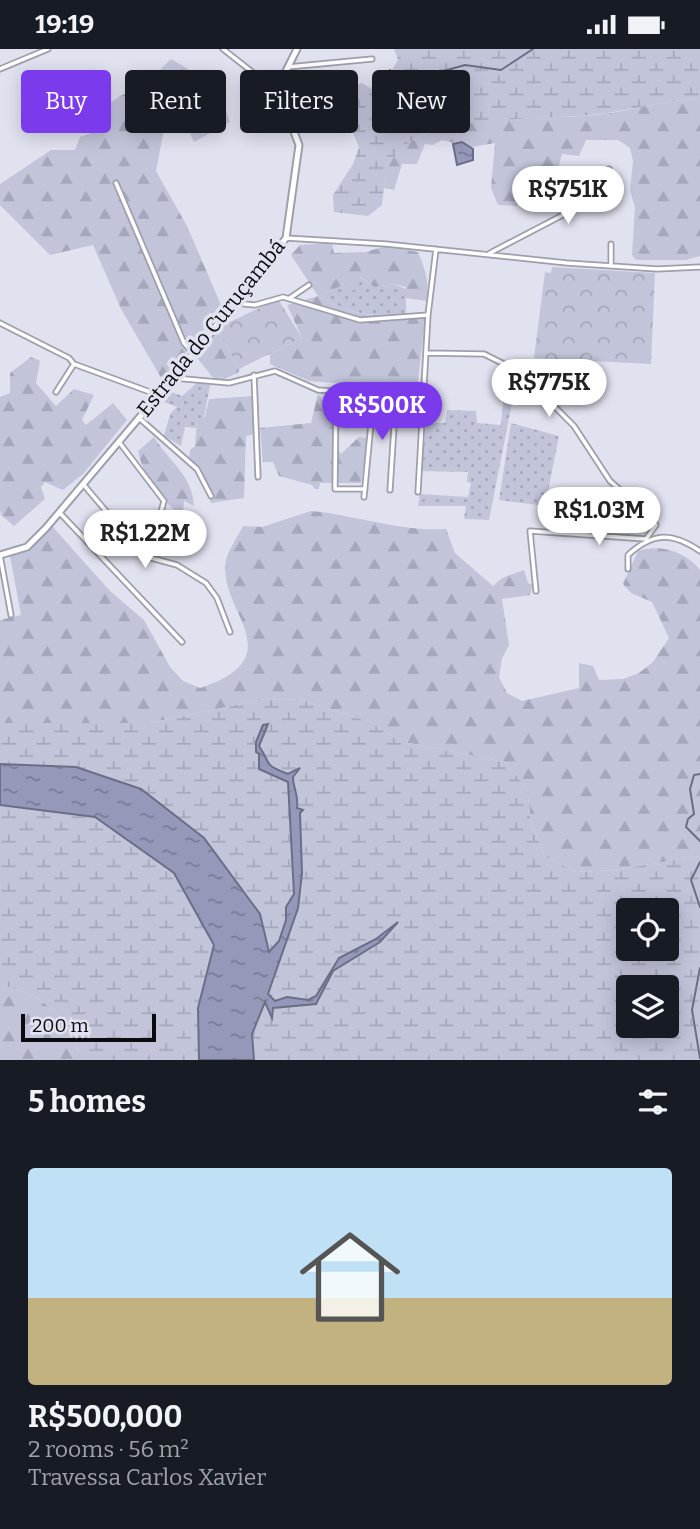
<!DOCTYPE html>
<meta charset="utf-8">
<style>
:root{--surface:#171b24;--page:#242831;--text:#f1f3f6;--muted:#9ea1a6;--accent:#7c3aed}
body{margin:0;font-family:Bitter,serif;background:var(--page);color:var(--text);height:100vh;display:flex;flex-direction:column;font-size:26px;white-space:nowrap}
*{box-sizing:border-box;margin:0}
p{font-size:23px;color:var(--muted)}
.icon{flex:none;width:38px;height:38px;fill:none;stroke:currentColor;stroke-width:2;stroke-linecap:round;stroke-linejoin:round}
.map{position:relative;height:1011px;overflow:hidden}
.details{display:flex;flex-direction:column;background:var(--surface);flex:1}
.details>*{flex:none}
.top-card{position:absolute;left:21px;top:21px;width:658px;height:63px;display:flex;gap:14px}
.controls{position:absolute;left:616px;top:849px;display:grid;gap:14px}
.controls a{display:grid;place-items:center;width:63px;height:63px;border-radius:7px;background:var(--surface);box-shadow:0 4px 18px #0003;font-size:35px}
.scale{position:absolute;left:21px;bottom:18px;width:135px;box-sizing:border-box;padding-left:7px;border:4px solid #0b0c10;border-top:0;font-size:19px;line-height:24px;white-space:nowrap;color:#0b0c10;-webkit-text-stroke:5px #e1e2f0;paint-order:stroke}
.price{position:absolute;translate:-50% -60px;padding:0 16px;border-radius:24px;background:#fff;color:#222;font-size:23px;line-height:46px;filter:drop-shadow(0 2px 4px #0008)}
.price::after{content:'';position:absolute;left:50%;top:42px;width:21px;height:16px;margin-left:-10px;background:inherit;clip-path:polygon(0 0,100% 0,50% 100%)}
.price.active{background:var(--accent);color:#fff}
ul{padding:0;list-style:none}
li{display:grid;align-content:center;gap:14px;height:371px;padding:0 28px}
li span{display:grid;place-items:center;height:217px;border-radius:7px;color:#555}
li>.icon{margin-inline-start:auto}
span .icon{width:126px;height:126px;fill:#fffc;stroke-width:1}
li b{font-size:30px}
h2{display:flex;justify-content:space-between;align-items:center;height:84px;padding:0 28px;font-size:30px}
.chip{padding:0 24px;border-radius:7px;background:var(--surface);box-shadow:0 4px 18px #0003;font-size:24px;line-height:63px}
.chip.active{background:var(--accent);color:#fff}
.status{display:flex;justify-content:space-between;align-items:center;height:49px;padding:0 35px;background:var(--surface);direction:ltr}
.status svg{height:19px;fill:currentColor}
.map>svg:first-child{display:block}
</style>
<div class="status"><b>19:19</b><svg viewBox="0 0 49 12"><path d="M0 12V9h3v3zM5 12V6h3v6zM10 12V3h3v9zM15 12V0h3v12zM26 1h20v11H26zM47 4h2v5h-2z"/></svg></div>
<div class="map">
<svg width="700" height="1011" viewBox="0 0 700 1011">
<defs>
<pattern id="grass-dots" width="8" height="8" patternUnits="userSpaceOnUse" patternTransform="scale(1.75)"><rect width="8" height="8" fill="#c2c4da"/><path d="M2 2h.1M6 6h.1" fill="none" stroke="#a5a7ba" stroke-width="1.8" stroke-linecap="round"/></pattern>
<pattern id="forest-firs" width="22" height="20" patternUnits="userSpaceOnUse" patternTransform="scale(1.75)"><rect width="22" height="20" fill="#c2c4da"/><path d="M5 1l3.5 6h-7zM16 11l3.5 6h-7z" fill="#a5a7ba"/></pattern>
<pattern id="wetland-marsh" width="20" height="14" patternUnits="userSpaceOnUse" patternTransform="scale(1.75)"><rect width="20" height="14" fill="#c2c4da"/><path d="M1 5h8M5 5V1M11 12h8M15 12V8" fill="none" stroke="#a5a7ba"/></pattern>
<pattern id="park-crowns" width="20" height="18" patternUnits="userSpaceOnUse" patternTransform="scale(1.75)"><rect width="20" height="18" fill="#c2c4da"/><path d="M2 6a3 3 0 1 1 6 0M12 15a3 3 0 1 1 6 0" fill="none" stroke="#a5a7ba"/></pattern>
<pattern id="water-ripples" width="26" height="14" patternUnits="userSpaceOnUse" patternTransform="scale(1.75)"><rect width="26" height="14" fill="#9698ba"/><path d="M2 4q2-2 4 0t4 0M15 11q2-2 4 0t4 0" fill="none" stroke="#797a96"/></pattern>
</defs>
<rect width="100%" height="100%" fill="#e1e2f0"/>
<path fill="url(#grass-dots)" d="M359 228 374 238 394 235 406 240V265C371 267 348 266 319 247Z
M197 334 210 336 204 368 197 370 196 379 185 378 181 397 164 387 170 365 177 358 164 353 172 343 182 347Z
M504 343 514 344 489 471 464 470 466 457H418L420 445 468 448 471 434 467 433 468 423 419 422 427 374H445L447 361 476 362 477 374 501 376Z
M511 374 559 387 545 457 499 451Z"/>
<path fill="url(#forest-firs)" d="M171 10 216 36 230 73 194 93 180 62 166 69 156 122 187 177 222 258 163 332 121 260 93 196 50 206 0 156V135L51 101H75L80 88 97 82 95 65 120 47 143 38Z
M700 49V207L685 211H636L632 206 635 159 630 141 633 112 630 99 618 91H586L579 107 562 105 557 123 516 157 498 156 491 139 495 94 472 98 442 91 433 96 425 95 417 115H402L394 141 384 139C386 127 387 114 396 104 431 66 534 70 583 67 622 65 660 51 700 49Z
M332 194 334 204 366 203 386 197 418 203C425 220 430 234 426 252L406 249V238L394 235 374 238 360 228 353 242 345 235 319 247C357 272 382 266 426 263L417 340 309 332 270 315V305L302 289 287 256 318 247 291 206 300 196Z
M217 279 239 320V323L223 331 214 330 194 305Z
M31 308 40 312 36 334 56 357 74 340 94 346 82 371 86 376 113 354 127 371 83 425 63 441 45 433 41 438 45 450 14 477 1 466 0 460V348L10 344V324Z
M318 345 325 355 333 356 332 390 341 405 359 388 368 389 361 434H320L319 440H315L312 436 279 427 273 413H263L260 379 311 374Z
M253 347 254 385 246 387 244 449 211 454 200 418 189 410 190 401 195 397 197 370 205 368 209 350Z
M154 388C169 413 192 425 194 457L184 452 183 464 180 466C161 450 143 427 138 402Z
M311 462C356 466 401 483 446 480L455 504 493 537 502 529 524 521 528 534 533 536 530 546 502 550 509 596 502 609 499 628 507 644 522 652 579 639V614L593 617 599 631 623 630 639 624 653 613 669 589 652 553 631 544 623 535 638 502C660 495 685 502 700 521V807L614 821 576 823 545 808 531 773 527 739 504 713 399 692 370 673 298 650 259 651 149 674H0V571L21 566 10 507 28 500 52 477 110 542 144 571 170 618 183 632 200 639C296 607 216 561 226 511 229 500 238 487 243 477L262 478Z
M0 937C40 941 73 971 80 1011H0Z"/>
<path fill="url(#wetland-marsh)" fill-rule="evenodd" d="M394 0H700V49C666 51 633 61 599 65 549 72 444 64 404 97 385 113 385 133 382 156L368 167 334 163 333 146 353 115 359 98 352 82 324 62 331 45 362 34 370 39 387 30 398 11Z
M298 650 370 673 399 692 504 713 527 739 531 773 545 808 576 823 614 821 700 807V1011H254L252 985 275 929 260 865 204 789 141 740 76 718 0 715V674H149L259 651ZM628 861H667V900H628ZM628 938H667V976H628Z
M6 755 95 768 174 824 215 896 198 959 199 1011H80C73 971 40 941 0 937V756Z"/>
<path fill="url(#park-crowns)" d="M552 218 655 224 651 315 534 309 545 223 551 224Z
M278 250 302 289 239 320 217 279Z"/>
<path fill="url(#water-ripples)" stroke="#6c6e87" stroke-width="2" d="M462 93 473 100V111L457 116 453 95Z
M268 675 259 697C272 716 262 715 288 725L300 719 293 728C293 739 299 747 297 759L303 761 300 764 302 824 298 859 268 945 275 952 287 948 308 951 316 947 339 909 376 890 398 873 380 893 333 922 316 955 273 959 272 969 265 953 252 985 254 1011H199L198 959 214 896 174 824 95 768 0 756V715L76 718 141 740 204 789 260 865 269 903 279 892 286 871V858L294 845 288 733 259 720V705L256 703V693L263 676Z"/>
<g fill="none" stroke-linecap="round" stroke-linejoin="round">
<path stroke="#6c6e87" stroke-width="2" d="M390 21 397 28 411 32 433 22 440 23 465 16 501 21 533 0
M700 725 694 726 690 740 694 765 688 770 686 778 700 792
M700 813 691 831 700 858
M700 919 692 961 700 1009"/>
<defs>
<path id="minor" d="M223 0 256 26 281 29
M288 18 372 10
M0 20 48 0
M116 134 184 294 193 304
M286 189 386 195 567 214 657 220 700 218
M611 195V216
M490 204 605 144 609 120
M290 249 309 236
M234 254 255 256 283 248 360 271 428 266
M0 274 69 309 74 315 158 346
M427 304 484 305 520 323 574 377 610 432 649 466 656 476 646 490 530 482 536 542
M254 326 258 428
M174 329 229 334 275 322 318 341 411 347 424 344
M56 343 74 315
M336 343 335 440H365
M139 369 197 420 211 447
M119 393 164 452 161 463 178 495
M83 435 144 507 177 516 206 534 217 549 230 583
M390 441 396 346
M418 443 428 266 436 200
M364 448 374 343
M59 463 182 593
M0 506 11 566
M628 520V506C653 483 672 483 700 502"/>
<path id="tertiary" d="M0 506 27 498 46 479 209 286 286 189 299 96 282 51 280 34 297 0"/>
</defs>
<use href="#minor" stroke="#9e9fac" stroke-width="7"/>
<use href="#tertiary" stroke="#9e9fac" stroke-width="9"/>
<use href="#minor" stroke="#fff" stroke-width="3.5"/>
<use href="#tertiary" stroke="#fff" stroke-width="5"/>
</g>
<g text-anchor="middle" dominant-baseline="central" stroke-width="7" stroke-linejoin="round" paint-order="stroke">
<g font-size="21" fill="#0b0c10" stroke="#e1e2f0">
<text transform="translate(211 279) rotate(-51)">Estrada do Curuçambá</text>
</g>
</g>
</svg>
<div class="controls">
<a><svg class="icon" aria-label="locate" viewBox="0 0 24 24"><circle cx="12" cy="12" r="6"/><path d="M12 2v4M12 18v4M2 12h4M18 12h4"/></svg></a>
<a><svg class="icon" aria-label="layers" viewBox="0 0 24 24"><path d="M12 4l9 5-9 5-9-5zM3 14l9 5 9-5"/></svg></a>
</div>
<div class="scale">200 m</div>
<b class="price" style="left:568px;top:177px">R$751K</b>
<b class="price" style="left:549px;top:370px">R$775K</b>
<b class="price active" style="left:382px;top:393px">R$500K</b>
<b class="price" style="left:599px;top:498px">R$1.03M</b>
<b class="price" style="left:145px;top:521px">R$1.22M</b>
<div class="top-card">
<a class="chip active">Buy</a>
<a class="chip">Rent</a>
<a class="chip">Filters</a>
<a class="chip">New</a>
</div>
</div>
<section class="details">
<h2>5 homes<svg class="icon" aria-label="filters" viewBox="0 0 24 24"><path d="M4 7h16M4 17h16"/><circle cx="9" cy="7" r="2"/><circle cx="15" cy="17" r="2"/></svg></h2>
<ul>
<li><span style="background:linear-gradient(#bfe0f5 60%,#c2b280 0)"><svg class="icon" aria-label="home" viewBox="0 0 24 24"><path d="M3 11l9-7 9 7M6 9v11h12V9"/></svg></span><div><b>R$500,000</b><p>2 rooms · 56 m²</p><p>Travessa Carlos Xavier</p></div></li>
</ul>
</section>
